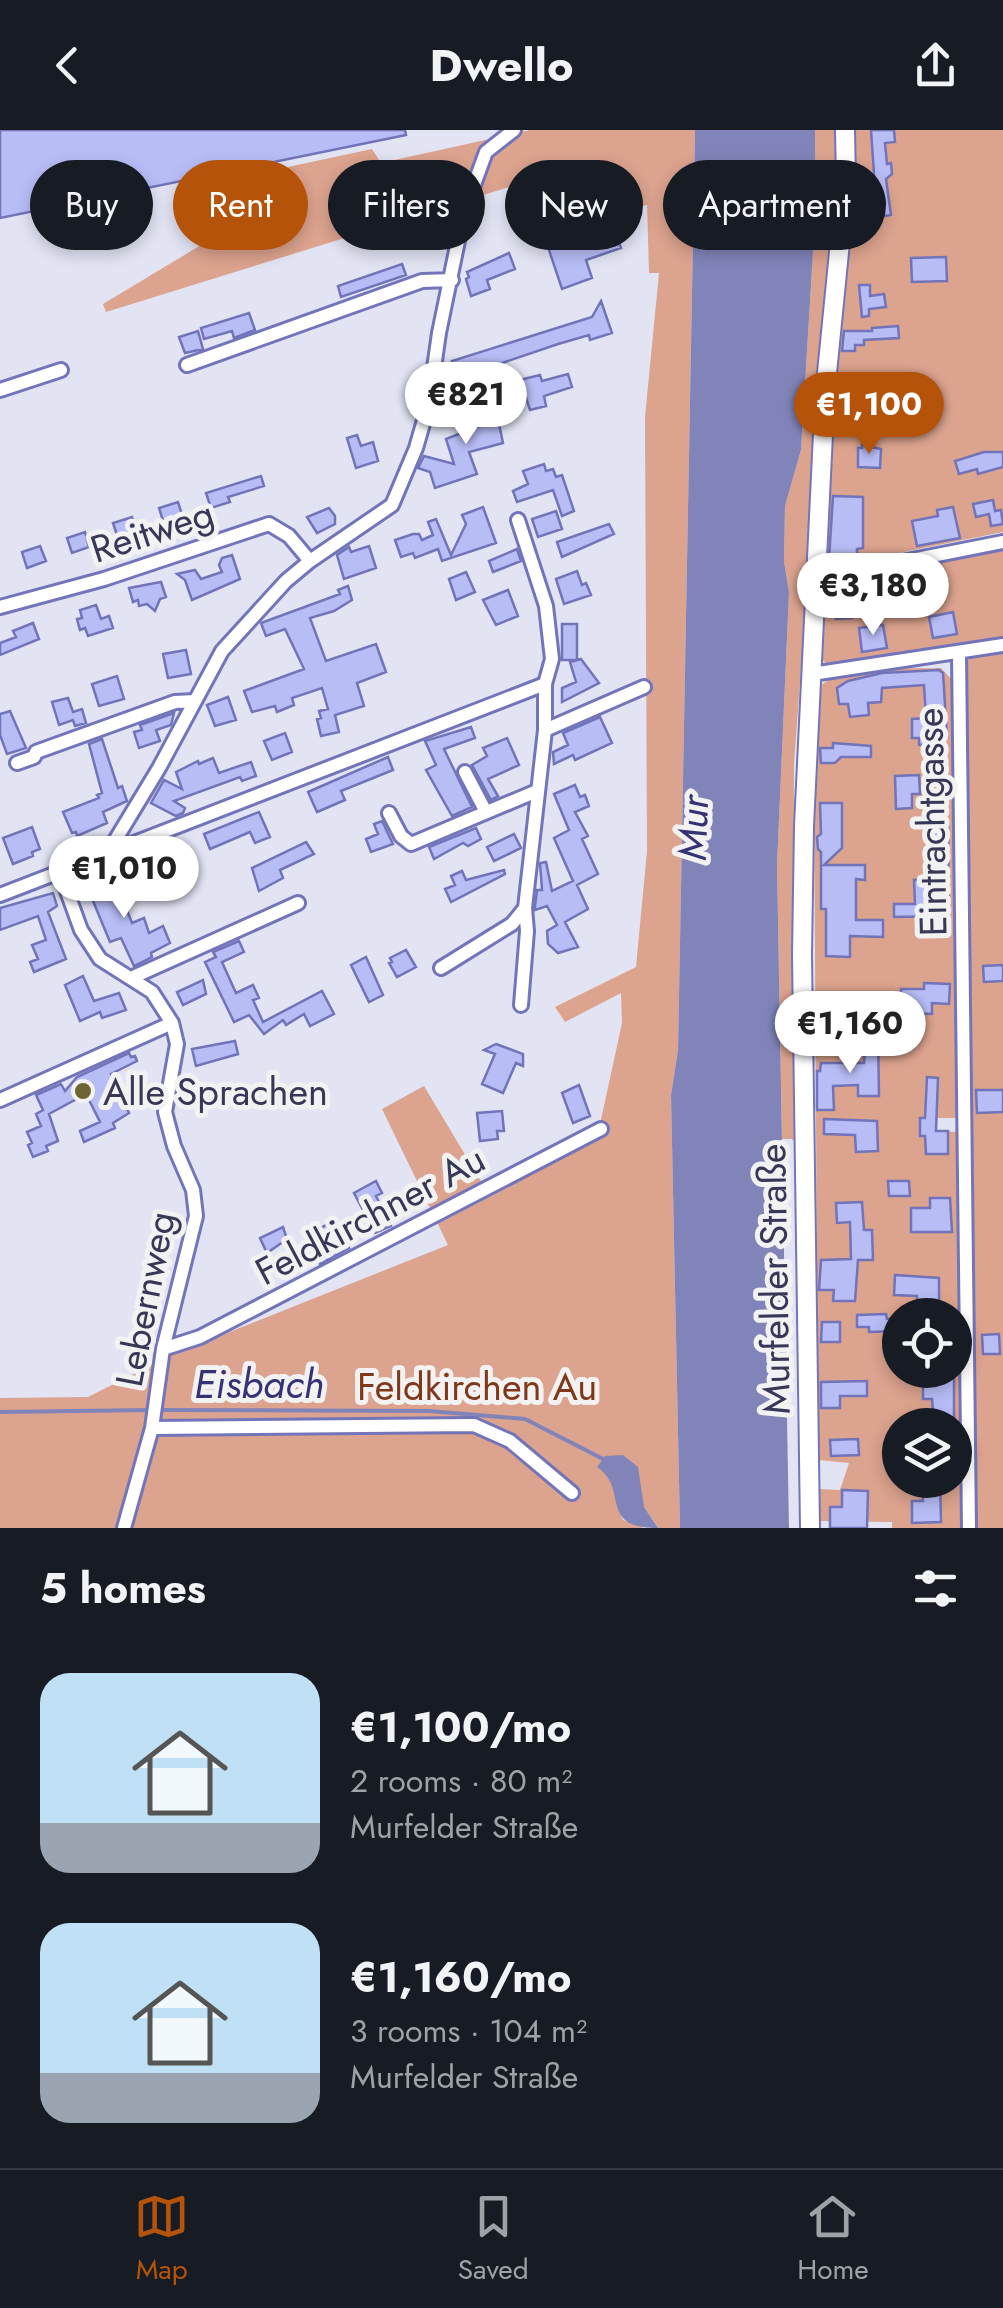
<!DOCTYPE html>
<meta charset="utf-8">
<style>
:root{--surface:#171b24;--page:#20242c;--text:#f1f3f6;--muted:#9ea1a6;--line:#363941;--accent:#b45309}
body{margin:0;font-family:Jost,sans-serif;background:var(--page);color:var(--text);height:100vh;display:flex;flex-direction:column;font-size:38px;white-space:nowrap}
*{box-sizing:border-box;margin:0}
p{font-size:32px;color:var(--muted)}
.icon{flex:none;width:55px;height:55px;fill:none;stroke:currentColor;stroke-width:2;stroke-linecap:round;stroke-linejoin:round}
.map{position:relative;height:1398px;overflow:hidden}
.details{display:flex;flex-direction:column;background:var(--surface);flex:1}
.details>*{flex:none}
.hud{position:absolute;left:30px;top:30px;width:945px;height:90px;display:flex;gap:20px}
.fabs{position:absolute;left:882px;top:1168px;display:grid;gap:20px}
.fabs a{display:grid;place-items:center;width:90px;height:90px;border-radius:50%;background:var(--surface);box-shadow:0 5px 15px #0003;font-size:50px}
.price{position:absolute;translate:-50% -85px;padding:0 22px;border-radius:35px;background:#fff;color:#222;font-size:32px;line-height:65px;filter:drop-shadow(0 2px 5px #0008)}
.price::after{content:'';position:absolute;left:50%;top:60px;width:30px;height:22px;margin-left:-15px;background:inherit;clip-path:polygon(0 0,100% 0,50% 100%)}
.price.current{background:var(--accent);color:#fff}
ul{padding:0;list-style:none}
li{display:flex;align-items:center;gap:30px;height:250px;padding:0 40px}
li span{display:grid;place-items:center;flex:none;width:280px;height:200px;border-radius:30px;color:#555}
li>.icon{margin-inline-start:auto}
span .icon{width:120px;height:120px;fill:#fffc;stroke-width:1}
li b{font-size:42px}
h2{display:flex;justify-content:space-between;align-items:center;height:120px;padding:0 40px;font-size:42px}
.chip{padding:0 35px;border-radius:45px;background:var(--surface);box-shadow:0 5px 15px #0003;font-size:35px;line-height:90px}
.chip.current{background:var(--accent);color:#fff}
header{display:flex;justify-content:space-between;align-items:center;height:130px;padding:0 40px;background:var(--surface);font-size:45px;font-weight:700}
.tab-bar{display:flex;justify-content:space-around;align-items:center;height:140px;border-top:2px solid var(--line);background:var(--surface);font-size:28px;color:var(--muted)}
.tab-bar a{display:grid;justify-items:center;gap:5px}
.tab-bar .current{color:var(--accent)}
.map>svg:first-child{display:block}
</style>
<header><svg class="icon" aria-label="back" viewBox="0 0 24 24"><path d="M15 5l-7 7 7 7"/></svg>Dwello<svg class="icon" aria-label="share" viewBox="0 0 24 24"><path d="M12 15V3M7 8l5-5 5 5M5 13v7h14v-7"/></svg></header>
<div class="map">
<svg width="1003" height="1398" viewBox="0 0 1003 1398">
<rect width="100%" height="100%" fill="#e2e4f4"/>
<path fill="#dca38e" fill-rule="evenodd" d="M530 0H695L678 920 671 965 680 1398H658L644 1377 605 1342C616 1356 615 1375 623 1390L644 1398H0V1268L88 1267 169 1226 448 1115 382 979 424 956 482 1053 597 1008 622 893 621 863 565 892 555 877 636 837 647 721 645 287 659 143H649L647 75 637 77 635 50 597 61 583 34 106 182 103 174 221 103 303 65 288 37 372 19 381 33Z
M815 0H837V48L794 634 793 938 797 1016 792 1009H782L777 735 789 462 784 431 785 376 801 320 815 89Z
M850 0H1003V402L829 437 823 435 834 249 844 162 851 55Z
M1003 417V508L831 536 819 529 823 459 833 452Z
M1003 520V1398H974L964 542C965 521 985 523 1003 520Z
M941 538 952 550 957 988H936V1001L957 1002 962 1398H892V1392L819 1391V1359L840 1360 849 1333 818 1330 814 649 820 556C845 534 909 539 941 538ZM900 1185H955V1240H900ZM900 1295H955V1350H900Z"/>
<path fill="#8084b9" d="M695 0H815V89L801 320 785 376 784 431 789 462 777 735 789 1398H680L671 965 678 920Z
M623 1325 638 1337 644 1377 658 1398C597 1398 630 1359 597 1337L605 1326Z"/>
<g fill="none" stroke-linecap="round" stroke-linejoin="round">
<path stroke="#8084b9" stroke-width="4" d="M160 1280 429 1281 525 1289 605 1330
M0 1282 150 1280"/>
</g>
<path fill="#b8bdf6" stroke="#7174b9" stroke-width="2.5" d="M0 0H405L406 5 0 88Z
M871 0H894L895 12 885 13 887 34 891 33 892 44 886 49 891 85 877 87Z
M599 67 605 96 612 93 621 118 586 130 592 148 562 159 548 117 589 102 583 81 578 82 575 72Z
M436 89 442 105 427 109 418 108 414 96Z
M509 123 515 139 487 150 490 159 471 166 466 149 469 147 467 142Z
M946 127 947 151 912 152 911 128Z
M402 134 406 145 341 167 338 156Z
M859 155H870V166L884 164 886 177 869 179V186L862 187Z
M601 171 612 203 590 210 589 205 558 214 458 248 452 231 592 187Z
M249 183 255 200 234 208 232 201 204 209 201 198Z
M898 196 899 208 864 210V215H855V221H842L844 201H872V198Z
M198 201 203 219 185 223 179 207Z
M568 244 572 257 544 266 546 276 530 280 520 250 540 245 542 251Z
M839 249 879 252V264H876L875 270 837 268Z
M486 262 498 289 503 313 469 322 477 344 435 358 430 342 418 338 424 326 454 334 446 309 482 295 473 266Z
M357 305 361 316 373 312 378 331 356 338 347 308Z
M862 315 881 319 880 338 858 337V318H862Z
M984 322H1003V337L978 344 977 339 959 344 955 331Z
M544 334 546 341 553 339 556 347 562 345 574 381 562 386 553 360 517 372 513 361 528 354 523 341Z
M261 346 264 356 228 367 230 372 211 378 206 363Z
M833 366 863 367V418L857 419V426L829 429Z
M993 370 995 381 1001 380 1003 394 991 396 989 384 976 387 973 374Z
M178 372 183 388 164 394 159 378Z
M483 377 496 413 442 431 438 419 415 428 413 423 401 427 395 410 413 404H419L422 410 433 405 428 392 436 389 451 425 466 394 462 385Z
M953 377 960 408 917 416 912 391 938 386 937 380Z
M329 378 335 386V394L317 403 307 387Z
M556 381 562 399 538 407 532 389Z
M132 387 137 402 118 408 113 393Z
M609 394 614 404 562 427 557 412Z
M85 402 89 417 72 423 67 408Z
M40 416 46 431 27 438 22 422Z
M369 416 376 438 344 449 337 425 349 417 351 422Z
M517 419 521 431 493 442 489 431Z
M232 425 240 449 192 470 185 450 177 444 195 440 201 449 222 442 219 435 222 428Z
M577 441 582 455 586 453 591 465 564 474 556 449Z
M466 442 475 462 456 470 449 449Z
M924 442 926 455 905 458 907 468 882 473 877 449Z
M161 452 166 467 160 469 155 481 147 474 139 476 138 470 133 472 129 458Z
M348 456 352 470 334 481 310 488 326 531 376 514 386 542 357 553 364 576 335 585 339 602 321 606 317 589 321 588 319 581 328 579 322 558 292 568 294 575 277 582 275 576 252 582 244 561 304 539 285 499 266 506 261 493 340 464 338 460Z
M508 460 518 486 496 495 483 470Z
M846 460 852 488 836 489 834 461Z
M96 475 101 489 109 486 113 498 88 506 85 498 80 500 77 489 82 488 80 480Z
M953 482 957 504 933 508 929 487Z
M33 493 39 509 0 525V513L16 507 13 501Z
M562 494H577V530H562Z
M883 495 887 518 862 522 859 498Z
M186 520 191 544 168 548 163 524Z
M581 529 599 553 562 572V558L576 552 570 532Z
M939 540 943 543 947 607H936V614L919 615V608H912V589L926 588 924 555 882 558 881 572 868 573 869 585 850 587 848 574H839L837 558 848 551 882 543Z
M117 546 124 569 99 576 92 554Z
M228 567 236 590 215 596 207 575Z
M68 568 73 582 82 579 86 593 75 596 73 590 59 595 52 572Z
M10 581 26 618 7 624 0 605V584Z
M174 583 171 595 156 600 160 611 139 618 134 602 142 600 140 595Z
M600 587 612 613 575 630 573 625 554 634 553 622 568 615 563 603Z
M471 597 475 608 444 619 472 677 452 686 426 640 436 635 425 611Z
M285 603 292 622 272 630 264 611Z
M507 608 519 635 488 649 498 666 491 670 472 635 487 626 483 618Z
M102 609 118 658 122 656 127 671 103 682 107 693 77 706 76 702 72 703 63 682 99 668 97 665 102 663 89 614Z
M833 613 871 616V627H841L835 633H821L820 618H833Z
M388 627 393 640 341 661 345 670 317 682 308 662Z
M213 628 219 643 251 632 256 646 242 651 240 647 174 671 185 678 183 683 176 686 151 673 164 650 182 659 176 642 198 631 199 634Z
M919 645 920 664H912V678L896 679 895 646Z
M575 655 580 667 585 665 589 676 575 682 588 706 582 709 598 744 577 755 588 779 565 792 578 817 558 823 548 814 547 801 557 795 547 776 535 780V776L537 760H542L540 733 546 732 552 761 573 751 554 708 569 700 554 664Z
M820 673H842V718L824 735H865V750L856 749V790H883V807L850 806V827L826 826V779H821V722L818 719 817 707 821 704Z
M259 682 270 707 255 713 250 702 210 719 204 704Z
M382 691 393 714 371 722 366 709 378 704 374 694Z
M926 693H948L949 786 894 787V774H915L914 750 925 749V734H929V704H926Z
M32 697 40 719 32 722 33 726 13 734 3 708Z
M476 698 481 709 468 716 463 713 434 729 429 717Z
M514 704 521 718 494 731 487 717Z
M306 712 314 724 280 740 283 748 259 761 252 738Z
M504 740 505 744 451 772 445 759 455 755 451 746 462 741 466 750Z
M100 741 107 757 117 754 132 793 144 788 149 803 163 796 170 813 151 823 152 827 134 836 121 808 110 812 83 747Z
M53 763 57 776 48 782 66 829 34 842 30 832 38 829 32 815 46 810 38 786 0 800V778Z
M239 811 244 822 222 832 236 863 253 855 259 868 253 870 263 892 322 861 334 884 310 896 304 884 286 895 283 890 264 904 249 885 234 892 205 832 216 827 213 822Z
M406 820 416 837 397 847 389 833 392 832 390 828Z
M366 827 383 865 369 872 351 835Z
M1003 835V851L984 852 983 836Z
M83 846 94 871 119 863 126 880 102 888 100 882 80 891 65 855Z
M203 850 206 864 183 875 177 862Z
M924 853 950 854 949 874 932 873V884L901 883V859H924Z
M866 904 878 905 879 966H858V955L833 956 834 980H817V941H820L821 933H864Z
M235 911 238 924 196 936 192 919Z
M496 914 523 924V936L516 933 503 963 482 954 495 924 484 920Z
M129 923 131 927 135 926 137 931 111 944 129 983 113 993 115 998 84 1012 80 1001 100 992 86 964 49 984 58 1011 46 1016 48 1021 33 1027 28 1015 32 1013 27 1002 41 996 36 984 43 980 36 965 61 954 65 961 77 947Z
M927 947 938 948 936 1001H948V1024H926L925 1006H920V988H925Z
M579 955 590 986 573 993 562 963Z
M976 960H1003V982L977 983Z
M502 981 504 1001H497L498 1009 480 1011 477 983Z
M824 989 877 991 878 1021 856 1022 855 1005 824 1004Z
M376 1051 382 1063 376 1066 391 1096 375 1103 354 1063Z
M888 1051H909L910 1066H889Z
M930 1068H950L952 1102H911V1078H930Z
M862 1072 864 1100H872L873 1130H858L855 1171H833L834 1160H819L821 1130 851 1129 850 1092 837 1093 836 1073Z
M334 1091 349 1118 320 1134 305 1106Z
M283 1097 287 1109 267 1123 260 1108Z
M895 1145 939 1148V1176H917V1166L894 1165Z
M886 1184 887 1189 900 1188V1201L869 1202V1197H857V1185Z
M822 1192H840V1212H821Z
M999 1204 1000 1224H983L982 1205Z
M954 1242V1292L934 1293 932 1269H923V1243Z
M867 1251V1266H840V1278H821V1252Z
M858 1309 859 1325 831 1326 830 1310Z
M921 1350H940L941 1392 912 1393V1371H923Z
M842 1360 868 1361 867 1398H830V1377H842Z"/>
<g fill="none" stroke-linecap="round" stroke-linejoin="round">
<defs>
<path id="minor" d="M187 235 422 151 452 150
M0 260 61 240
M518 390 546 476 552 529 545 554V600L525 778 527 801 521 875
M816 449 1003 412
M0 477 104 449 269 394 289 406 310 431
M959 524 969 1398
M812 544 1003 515
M545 600 644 557
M17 633 34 627 36 622 175 572 195 571
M465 642 486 682
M389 683 401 706 411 714 537 661
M107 724 159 638 222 521 286 451 310 431 392 375 416 318 429 273 439 203 464 82 486 22 514 0
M60 742 81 800 100 829 152 862 172 893 177 914 165 982 174 1016 193 1060 196 1086 163 1219 152 1298 124 1398
M0 765 545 554
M441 838 512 794 525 778
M131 848 298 773
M0 970 172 893
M163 1219 200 1207 601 999
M152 1298 474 1295 510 1311 572 1363"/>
<path id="tertiary" d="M810 1398 802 825 804 696 825 263 846 52 845 0"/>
</defs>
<use href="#minor" stroke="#7275ba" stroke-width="18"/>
<use href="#tertiary" stroke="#7275ba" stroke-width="22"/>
<use href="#minor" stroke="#fff" stroke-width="12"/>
<use href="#tertiary" stroke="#fff" stroke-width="18"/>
</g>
<circle fill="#6d6532" stroke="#f2f2f2" stroke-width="4" cx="83" cy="961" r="10"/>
<g text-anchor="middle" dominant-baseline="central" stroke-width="10" stroke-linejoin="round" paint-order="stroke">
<g font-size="38" fill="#373857" stroke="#f2f2f2">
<text transform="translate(152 401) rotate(-18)">Reitweg</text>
<text transform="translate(931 692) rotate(-91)">Eintrachtgasse</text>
<text transform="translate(370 1085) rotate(-28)">Feldkirchner Au</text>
<text transform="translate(774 1149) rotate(-91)">Murfelder Straße</text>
<text transform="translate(145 1169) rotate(-79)">Lebernweg</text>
</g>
<g font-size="38" fill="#373857" stroke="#f2f2f2" text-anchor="start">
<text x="103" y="961">Alle Sprachen</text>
</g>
<g font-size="38" fill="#81381a" stroke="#f2f2f2">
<text x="477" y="1256">Feldkirchen Au</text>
</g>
<g font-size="40" font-style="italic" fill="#353375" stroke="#f2f2f2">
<text transform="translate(693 698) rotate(-88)">Mur</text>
<text x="259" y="1254">Eisbach</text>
</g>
</g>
</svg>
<div class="fabs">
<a><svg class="icon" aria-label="locate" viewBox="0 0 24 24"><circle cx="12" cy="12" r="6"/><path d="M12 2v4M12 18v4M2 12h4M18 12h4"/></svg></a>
<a><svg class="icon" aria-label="layers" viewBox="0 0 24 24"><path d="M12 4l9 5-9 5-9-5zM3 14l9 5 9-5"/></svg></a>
</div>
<b class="price" style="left:466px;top:317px">€821</b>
<b class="price current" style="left:869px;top:327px">€1,100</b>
<b class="price" style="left:873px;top:508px">€3,180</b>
<b class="price" style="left:124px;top:791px">€1,010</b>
<b class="price" style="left:850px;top:946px">€1,160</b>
<div class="hud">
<a class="chip">Buy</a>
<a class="chip current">Rent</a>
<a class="chip">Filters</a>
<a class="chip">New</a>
<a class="chip">Apartment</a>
</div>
</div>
<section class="details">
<h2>5 homes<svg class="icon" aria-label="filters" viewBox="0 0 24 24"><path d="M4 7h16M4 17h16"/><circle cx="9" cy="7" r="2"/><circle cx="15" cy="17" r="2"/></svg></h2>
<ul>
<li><span style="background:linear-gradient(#bfe0f5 75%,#9aa5b1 0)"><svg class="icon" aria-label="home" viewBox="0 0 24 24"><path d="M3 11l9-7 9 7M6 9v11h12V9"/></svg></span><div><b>€1,100/mo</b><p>2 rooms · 80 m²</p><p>Murfelder Straße</p></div></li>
<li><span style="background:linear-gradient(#bfe0f5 75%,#9aa5b1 0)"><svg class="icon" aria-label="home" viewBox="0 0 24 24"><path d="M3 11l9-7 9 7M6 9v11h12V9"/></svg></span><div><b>€1,160/mo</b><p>3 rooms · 104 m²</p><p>Murfelder Straße</p></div></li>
</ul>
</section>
<nav class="tab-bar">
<a class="current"><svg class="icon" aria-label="map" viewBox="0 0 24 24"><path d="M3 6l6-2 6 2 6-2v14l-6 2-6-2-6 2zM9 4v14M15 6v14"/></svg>Map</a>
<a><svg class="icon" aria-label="saved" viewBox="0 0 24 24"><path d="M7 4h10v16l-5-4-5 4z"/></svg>Saved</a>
<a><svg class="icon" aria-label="home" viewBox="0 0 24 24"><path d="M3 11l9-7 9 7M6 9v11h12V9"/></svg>Home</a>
</nav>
